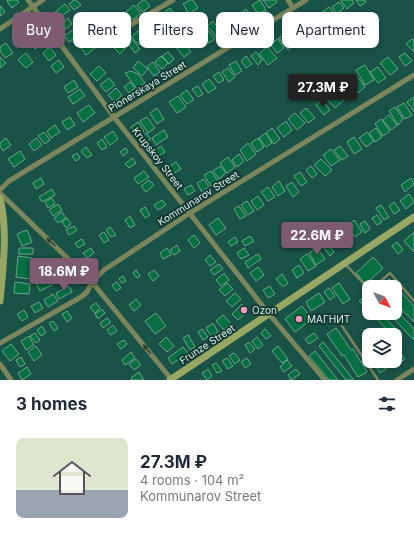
<!DOCTYPE html>
<meta charset="utf-8">
<style>
:root{--surface:#fff;--page:#f2f2f3;--text:#1f2937;--muted:#747a83;--accent:#7d5c71}
body{margin:0;font-family:Inter,sans-serif;background:var(--page);color:var(--text);height:100vh;display:flex;flex-direction:column;font-size:15px;white-space:nowrap}
*{box-sizing:border-box;margin:0}
p{font-size:13px;color:var(--muted)}
.icon{flex:none;width:22px;height:22px;fill:none;stroke:currentColor;stroke-width:2;stroke-linecap:round;stroke-linejoin:round}
.map{position:relative;height:380px;overflow:hidden}
.drawer{display:flex;flex-direction:column;background:var(--surface);flex:1}
.drawer>*{flex:none}
.hud{position:absolute;left:12px;top:12px;width:390px;height:36px;display:flex;gap:8px}
.needle{width:26px;rotate:131deg}
.buttons{position:absolute;left:362px;top:280px;display:grid;gap:8px}
.buttons a{display:grid;place-items:center;width:40px;height:40px;border-radius:8px;background:var(--surface);box-shadow:0 2px 6px #0003;font-size:20px}
.price{position:absolute;translate:-50% -34px;padding:0 9px;border-radius:4px;background:var(--accent);color:#fff;font-size:13px;line-height:26px;filter:drop-shadow(0 1px 2px #0008)}
.price::after{content:'';position:absolute;left:50%;top:24px;width:12px;height:9px;margin-left:-6px;background:inherit;clip-path:polygon(0 0,100% 0,50% 100%)}
.price.on{background:#222;color:#fff}
ul{padding:0;list-style:none}
li{display:flex;align-items:center;gap:12px;height:100px;padding:0 16px}
li span{display:grid;place-items:center;flex:none;width:112px;height:80px;border-radius:8px;color:#555}
li>.icon{margin-inline-start:auto}
span .icon{width:48px;height:48px;fill:#fffc;stroke-width:1}
li b{font-size:17px}
h2{display:flex;justify-content:space-between;align-items:center;height:48px;padding:0 16px;font-size:17px}
.chip{padding:0 14px;border-radius:8px;background:var(--surface);box-shadow:0 2px 6px #0003;font-size:14px;line-height:36px}
.chip.on{background:var(--accent);color:#fff}
.map>svg:first-child{display:block}
</style>
<div class="map">
<svg width="414" height="380" viewBox="0 0 414 380">
<rect width="100%" height="100%" fill="#195247"/>
<path fill="#086e44" stroke="#6ea685" d="M8 0H17L19 2 12 8 7 1Z
M74 0H76L81 5 74 10 69 4Z
M143 0H145L150 6 143 12 137 5Z
M190 0H193L198 8 189 14 183 4Z
M260 0 266 10 258 14 252 5Z
M263 0H276L277 2 269 8Z
M342 0H352L354 3 347 9 341 1Z
M356 0H365L366 2 360 6Z
M339 2 344 8 337 14 332 7Z
M65 4 70 10 54 22 50 16Z
M134 5 141 13 133 20 126 12Z
M1 6 5 12 0 16V7Z
M329 7 334 13 326 19 321 13Z
M170 8 176 16 167 22 162 14Z
M246 9 253 17 246 22 240 14Z
M229 15 239 25 234 29 225 19Z
M314 17 320 24 315 27 310 20Z
M68 18 72 24 62 32 58 27Z
M155 18 162 27 154 33 148 24Z
M116 19 121 26 113 32 108 25Z
M225 19 231 27 227 31 220 24Z
M307 20 312 28 305 32 300 25Z
M213 21 222 33 217 38 207 26Z
M79 26 83 32 69 42 64 36Z
M95 26 99 32 88 40 83 35Z
M205 27 215 39 209 43 200 32Z
M138 31 146 39 139 45 131 37Z
M42 35 46 40 35 49 31 44Z
M128 35 140 49 135 53 124 38Z
M200 35 207 43 202 48 195 39Z
M282 36H289L295 44 288 50 279 38Z
M278 39 284 48 277 53 270 44Z
M412 39 414 41V52L406 44Z
M182 40 191 52 184 57 175 46Z
M89 41 95 48 86 55 81 48Z
M118 41 125 49 120 54 112 46Z
M6 43 13 53 5 58 0 51V47Z
M50 47 56 55 49 61 43 53Z
M267 47 277 58 268 65 259 54Z
M168 52 174 59 169 64 162 56Z
M256 52 262 60 258 65 251 56Z
M26 53 33 62 26 68 18 60Z
M405 53 412 61 405 66 399 57Z
M161 56 168 63 162 69 155 62Z
M246 56 252 64 246 68 241 61Z
M0 57 6 63 0 68Z
M388 57 398 69 390 75 380 63Z
M59 60 64 67 56 73 51 66Z
M138 61 148 69 142 76 133 68Z
M236 61 242 71 235 75 229 65Z
M153 62 160 72 154 76 147 67Z
M365 65 374 80 365 85 356 70Z
M99 66 106 73 97 81 90 74Z
M378 67 386 78 378 83 370 72Z
M228 68 235 77 229 82 222 72Z
M131 71 138 74 145 83 137 89 125 73Z
M219 72 224 80 218 83 213 76Z
M357 76 365 87 356 94 348 83Z
M109 78 115 85 106 92 100 85Z
M209 79 216 88 208 93 202 84Z
M74 80 78 87 68 93 64 87Z
M130 82 135 88 129 93 124 87Z
M331 84 345 99 335 108 321 93Z
M198 86 203 94 198 97 192 89Z
M116 88 122 95 115 102 108 95Z
M350 88 356 95 350 100 344 92Z
M80 89 85 96 73 104 68 97Z
M187 90 194 100 187 104 180 95Z
M178 96 186 107 177 113 169 102Z
M414 97V112L407 102Z
M322 100 330 110 324 115 316 105Z
M404 103 412 115 405 119 397 107Z
M89 105 95 113 83 122 77 113Z
M395 107 403 119 398 125 389 111Z
M157 108 164 119 157 124 150 113Z
M306 108 315 118 308 123 300 113Z
M295 113 305 123 297 130 288 119Z
M389 115 397 125 391 130 383 120Z
M70 117 75 125 67 130 62 122Z
M147 117 155 128 148 133 140 121Z
M381 119 390 131 383 136 375 124Z
M286 121 292 130 284 137 277 128Z
M138 122 144 131 137 136 131 127Z
M55 125 60 132 51 138 47 131Z
M272 128 280 139 274 144 266 133Z
M376 128 382 137 375 142 369 133Z
M164 130 168 137 156 145 152 138Z
M113 131 118 139 110 145 104 137Z
M44 132 50 140 45 144 38 136Z
M367 132 374 141 366 147 359 138Z
M146 133 151 139 144 144 140 138Z
M266 133 272 143 266 147 259 138Z
M354 137 362 149 354 154 347 142Z
M6 138 11 145 3 151 0 146V143Z
M36 138 42 145 34 151 29 144Z
M258 138 264 147 257 152 251 143Z
M102 139 107 147 102 150 97 143Z
M248 143 256 154 247 161 240 150Z
M161 146 165 152 157 157 153 152Z
M340 146 348 156 342 160 334 150Z
M86 147 92 155 87 158 81 151Z
M126 148 128 152 123 156 120 152Z
M331 149 340 160 331 166 323 155Z
M20 151 25 159 14 167 8 159Z
M77 153 80 158 76 161 72 156Z
M239 154 244 161 237 167 232 160Z
M228 157 235 167 227 173 220 163Z
M132 158 136 163 129 168 125 164Z
M321 159 332 170 325 176 314 165Z
M176 162 181 169 171 175 166 168Z
M220 166 226 173 219 179 213 171Z
M311 166 317 174 312 178 306 170Z
M144 171 149 177 138 184 134 178Z
M211 171 218 181 211 186 204 175Z
M300 172 307 182 301 186 294 176Z
M41 178 44 184 36 189 33 183Z
M411 178 414 184 405 192 401 185Z
M204 179 209 187 202 192 197 183Z
M149 180 154 185 146 192 141 186Z
M279 181 285 191 278 196 272 187Z
M292 182 299 192 293 197 286 186Z
M191 185 195 191 188 195 184 189Z
M268 187 275 197 268 201 261 192Z
M52 189 55 195 42 202 39 197Z
M409 194 414 202 406 209 400 201Z
M258 196 264 205 257 210 251 201Z
M52 198 55 204 48 208 45 202Z
M162 200 166 205 158 210 154 205Z
M247 201 254 211 248 215 241 205Z
M394 202 400 210 394 214 389 206Z
M58 204 62 210 53 216 49 210Z
M381 205 389 217 384 220 376 208Z
M239 206 246 216 240 219 234 209Z
M145 207 150 215 145 218 140 210Z
M62 212 66 218 58 223 54 218Z
M377 215 382 222 377 225 372 218Z
M130 216 135 225 130 228 125 220Z
M67 218 71 224 66 228 62 222Z
M218 218 226 228 216 235 209 225Z
M354 220 362 232 355 237 346 226Z
M365 221 370 229 365 233 360 224Z
M74 226 77 230 69 235 66 230Z
M110 227 116 235 111 237 106 230Z
M347 229 353 237 349 240 343 232Z
M27 230 32 242 22 246 17 234Z
M104 232 109 240 104 243 99 235Z
M414 232V252L404 241Z
M194 235 200 243 194 248 188 240Z
M250 236 254 241 245 246 242 241Z
M322 236 334 252 330 256 318 239Z
M235 237 238 242 231 246 228 242Z
M337 237 344 244 341 247 334 239Z
M82 239 85 244 78 248 75 243Z
M397 242 403 250 398 254 392 246Z
M177 245 180 251 174 255 170 250Z
M19 248H33V254H19Z
M91 248 94 253 87 258 83 253Z
M167 248 171 255 163 259 160 253Z
M244 248 249 255 241 259 237 253Z
M317 248 325 259 316 265 309 253Z
M258 254 261 259 248 268 245 262Z
M307 254 316 266 308 271 300 259Z
M210 255 216 262 210 266 205 260Z
M18 256 32 258 30 279 16 277Z
M373 257 383 268 366 284 356 273Z
M219 264 223 269 214 275 210 270Z
M299 265 304 273 297 278 292 270Z
M258 267 264 275 256 281 250 273Z
M136 270 140 276 137 278 133 273Z
M154 270 159 276 153 281 148 274Z
M224 273 229 280 221 286 216 280Z
M282 274 288 283 283 287 276 279Z
M47 276 52 285 40 291 35 282Z
M123 276 126 281 122 283 119 279Z
M389 279 414 306V322L395 302V287H381Z
M15 282 30 284 29 294 14 293Z
M117 282 121 288 116 291 112 285Z
M227 283 233 289 225 296 219 290Z
M339 283 350 299 343 304 332 288Z
M69 286 72 292 59 299 56 293Z
M270 286 275 294 268 298 263 290Z
M329 288 335 296 330 300 324 292Z
M235 293 241 299 232 307 226 301Z
M319 293 325 302 311 311 306 302Z
M53 294 58 301 48 307 44 300Z
M364 297 369 301V311L359 301Z
M136 299 141 305 134 311 129 305Z
M39 302 43 308 35 313 31 306Z
M96 303 100 308 95 313 90 307Z
M242 304 248 311 238 320 232 314Z
M302 306 312 319 295 332 285 319Z
M102 309 105 313 98 319 95 314Z
M395 309 414 329V340L388 313H395Z
M24 310 28 317 22 321 17 314Z
M67 311 72 318 67 322 62 314Z
M156 313 166 326 155 334 145 321Z
M371 313H380L397 330 392 335Z
M223 315 231 324 224 330 216 321Z
M107 318 111 322 103 328 100 323Z
M53 321 58 328 54 331 49 323Z
M213 323 218 332 211 336 206 328Z
M113 325 117 331 111 335 107 330Z
M42 326 46 333 41 336 37 330Z
M336 328 351 350 353 349 367 372 358 377 344 355 342 356 327 334Z
M202 329 208 337 203 340 198 332Z
M265 329 271 336 266 339 261 333Z
M35 333 40 340 36 343 30 336Z
M314 333 318 338 309 344 305 339Z
M188 335 195 347 190 350 183 338Z
M29 336 34 345 26 350 21 341Z
M166 337 174 346 167 352 159 344Z
M257 337 263 345 258 349 252 341Z
M124 340 127 344 121 349 117 344Z
M249 342 255 349 250 353 245 345Z
M323 342 354 380H346L319 346Z
M11 344 19 354 10 361 2 351Z
M36 346 42 355 34 361 28 352Z
M278 346 288 359 282 363 272 351Z
M183 347 188 353 172 364 168 358Z
M396 347 405 359 401 362 395 353V348Z
M315 351 338 380H329L309 356Z
M131 352 135 358 125 365 122 360Z
M234 353 240 360 235 364 229 356Z
M21 357 25 364 20 367 16 360Z
M227 358 233 366 228 369 222 361Z
M247 358 251 364 245 368 241 362Z
M136 359 141 365 134 370 129 364Z
M287 360 292 366 284 372 280 367Z
M395 360 396 362 389 366 386 361H395Z
M381 361 386 369 380 373 375 365Z
M216 363 222 371 217 373 212 365Z
M27 367 31 374 22 380 18 373Z
M208 369 212 376 207 380 202 373Z
M296 369 300 374 291 380 288 375Z
M139 372 144 380H132L131 378Z"/>
<g fill="none" stroke-linecap="round" stroke-linejoin="round">
<path stroke="#7c855c" stroke-width="2.5" d="M345 264 369 289
M374 287 390 273 414 301
M342 326 378 380"/>
<path stroke="#7c855c" stroke-width="5" d="M28 0 114 117 269 314 325 380
M288 0 293 8
M0 29 43 0
M120 31 173 0
M0 190 9 181 306 0
M0 193 92 282 172 380
M0 343 81 297 87 292 92 282 104 270 190 213 414 75
M0 364 11 380
M397 380 414 369"/>
<path stroke="#99a764" stroke-width="7" d="M0 198C8 231 3 268 0 301
M170 380 414 217"/>
</g>
<defs><path id="oneway-solid" d="M-6-.8H1V-3.2L6.5 0L1 3.2V.8H-6Z"/></defs>
<g fill="#2a4436">
<use href="#oneway-solid" transform="translate(51 242) rotate(-136)"/>
<use href="#oneway-solid" transform="translate(147 349) rotate(-129)"/>
</g>
<g fill="#f09ab7" stroke="#15342d" stroke-width="1.5">
<circle cx="244" cy="310" r="4"/>
<circle cx="299" cy="319" r="4"/>
</g>
<g text-anchor="middle" dominant-baseline="central" stroke-width="3.5" stroke-linejoin="round" paint-order="stroke">
<g font-size="10" fill="#d3f6ed" stroke="#15342d">
<text transform="translate(147 86) rotate(-31)">Pionerskaya Street</text>
<text transform="translate(158 158) rotate(52)">Krupskoy Street</text>
<text transform="translate(198 198) rotate(-32)">Kommunarov Street</text>
<text transform="translate(207 344) rotate(-33)">Frunze Street</text>
</g>
<g font-size="10" fill="#d3f6ed" stroke="#15342d" text-anchor="start">
<text x="252" y="310">Ozon</text>
<text x="307" y="319">МАГНИТ</text>
</g>
</g>
</svg>
<div class="buttons">
<a><svg class="needle" viewBox="-14 -14 28 28"><path d="M0-13l5 13h-10z" fill="#e53935"/><path d="M0 13l5-13h-10z" fill="#747a83"/></svg></a>
<a><svg class="icon" aria-label="layers" viewBox="0 0 24 24"><path d="M12 4l9 5-9 5-9-5zM3 14l9 5 9-5"/></svg></a>
</div>
<b class="price on" style="left:323px;top:108px">27.3M ₽</b>
<b class="price" style="left:317px;top:256px">22.6M ₽</b>
<b class="price" style="left:64px;top:292px">18.6M ₽</b>
<div class="hud">
<a class="chip on">Buy</a>
<a class="chip">Rent</a>
<a class="chip">Filters</a>
<a class="chip">New</a>
<a class="chip">Apartment</a>
</div>
</div>
<section class="drawer">
<h2>3 homes<svg class="icon" aria-label="filters" viewBox="0 0 24 24"><path d="M4 7h16M4 17h16"/><circle cx="9" cy="7" r="2"/><circle cx="15" cy="17" r="2"/></svg></h2>
<ul>
<li><span style="background:linear-gradient(#dfe7d0 65%,#9aa5b1 0)"><svg class="icon" aria-label="home" viewBox="0 0 24 24"><path d="M3 11l9-7 9 7M6 9v11h12V9"/></svg></span><div><b>27.3M ₽</b><p>4 rooms · 104 m²</p><p>Kommunarov Street</p></div></li>
</ul>
</section>
